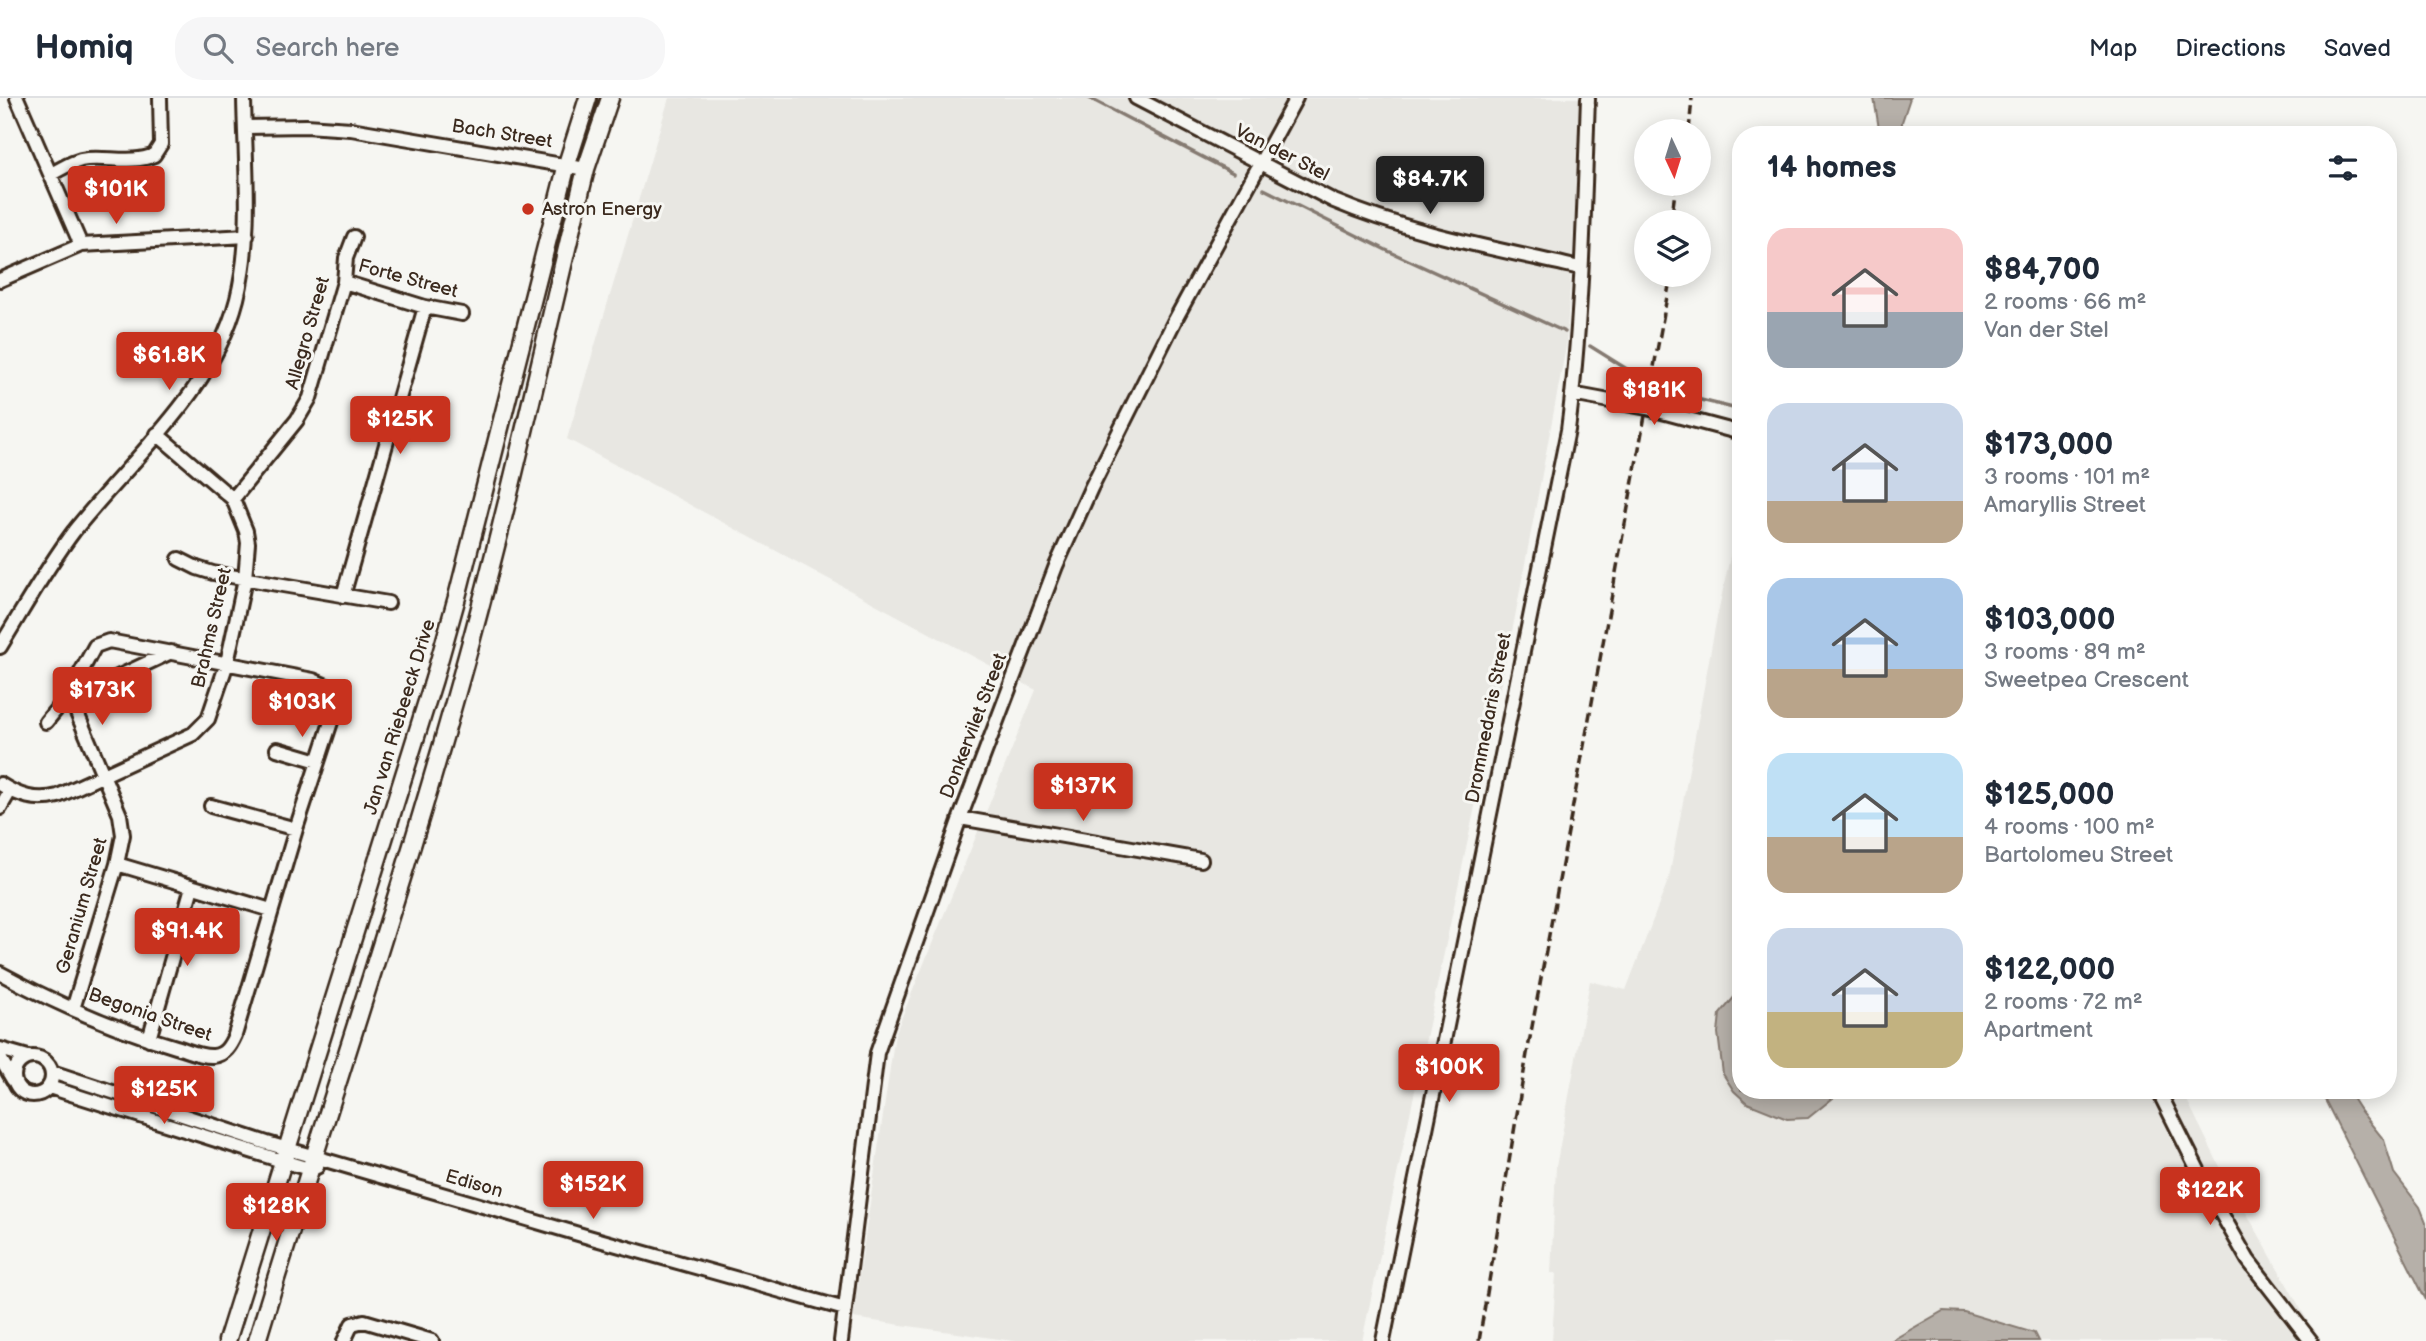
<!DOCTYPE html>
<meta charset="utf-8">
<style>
:root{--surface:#fff;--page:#f6f6f7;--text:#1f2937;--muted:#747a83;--line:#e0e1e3;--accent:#c8321e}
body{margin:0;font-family:"Balsamiq Sans",sans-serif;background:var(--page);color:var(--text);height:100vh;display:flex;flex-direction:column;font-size:26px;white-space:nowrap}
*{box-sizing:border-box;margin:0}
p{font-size:23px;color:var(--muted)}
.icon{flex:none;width:38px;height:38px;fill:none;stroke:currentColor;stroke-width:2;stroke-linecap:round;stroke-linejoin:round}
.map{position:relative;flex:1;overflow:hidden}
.details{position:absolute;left:1732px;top:28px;width:665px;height:973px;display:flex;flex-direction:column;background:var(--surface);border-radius:28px;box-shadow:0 4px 18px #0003}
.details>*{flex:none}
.needle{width:46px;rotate:176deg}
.controls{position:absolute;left:1634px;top:21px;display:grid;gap:14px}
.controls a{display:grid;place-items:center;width:77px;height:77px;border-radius:50%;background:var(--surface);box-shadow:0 4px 18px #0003;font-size:35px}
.price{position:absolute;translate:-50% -60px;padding:0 16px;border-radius:7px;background:var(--accent);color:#fff;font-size:23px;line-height:46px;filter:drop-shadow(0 2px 4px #0008)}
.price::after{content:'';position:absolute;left:50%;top:42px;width:21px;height:16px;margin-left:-10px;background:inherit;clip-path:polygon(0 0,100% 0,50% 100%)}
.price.active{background:#222;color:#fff}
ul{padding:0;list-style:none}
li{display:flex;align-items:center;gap:21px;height:175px;padding:0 35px}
li span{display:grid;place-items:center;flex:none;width:196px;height:140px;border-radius:21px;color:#555}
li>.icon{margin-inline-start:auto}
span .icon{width:84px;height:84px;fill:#fffc;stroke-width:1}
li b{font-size:30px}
h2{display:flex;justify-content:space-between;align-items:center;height:84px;padding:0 35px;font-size:30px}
header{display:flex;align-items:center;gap:42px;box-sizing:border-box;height:98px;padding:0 35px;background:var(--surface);border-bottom:2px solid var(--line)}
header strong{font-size:33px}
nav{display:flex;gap:38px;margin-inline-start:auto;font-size:24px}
.search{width:490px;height:63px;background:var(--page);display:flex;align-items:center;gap:18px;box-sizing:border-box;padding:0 24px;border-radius:28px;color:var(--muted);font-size:26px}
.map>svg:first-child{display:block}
</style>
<header>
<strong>Homiq</strong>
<div class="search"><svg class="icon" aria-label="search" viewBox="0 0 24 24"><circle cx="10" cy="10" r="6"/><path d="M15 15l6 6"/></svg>Search here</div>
<nav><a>Map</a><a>Directions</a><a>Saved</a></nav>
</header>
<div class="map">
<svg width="2426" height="1243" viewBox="0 0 2426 1243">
<rect width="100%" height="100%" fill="#f6f6f2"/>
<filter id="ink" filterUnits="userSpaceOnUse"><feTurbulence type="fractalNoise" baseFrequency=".0143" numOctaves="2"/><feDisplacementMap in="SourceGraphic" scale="14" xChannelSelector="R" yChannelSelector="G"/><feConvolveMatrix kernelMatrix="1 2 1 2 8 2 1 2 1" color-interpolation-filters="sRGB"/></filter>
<g filter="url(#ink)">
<path fill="#e8e7e2" d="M669 0H1583L1566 249 1514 524 1362 1243H1013L853 1220 895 936 1036 592 567 341Z
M1741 408V992H2182L2217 1063 2319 1243H1552L1556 1175H1551L1556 1069 1590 883 1626 892 1669 780 1716 524Z"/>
<path fill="#b6b0a9" stroke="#857a71" stroke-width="2" d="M1874 0H1910L1902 24V37H1880Z
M1741 891V992H1843L1808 1020 1787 1021 1747 1005 1734 993 1723 976 1718 935 1720 916Z
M2320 992H2350V997L2359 1011 2384 1042 2394 1075 2420 1109 2426 1124V1202Z
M1943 1213 1964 1214 2034 1235 2038 1243H1891Z"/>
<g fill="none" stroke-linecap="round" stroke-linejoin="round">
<path stroke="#857a71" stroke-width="3.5" d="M1089 0 1233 75
M1264 91 1386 152 1565 234
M1590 248 1630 273
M1643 280 1645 281
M1665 293 1741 312"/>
<defs>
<path id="minor" d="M17 0 81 147
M1136 0 1334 103C1412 136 1498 151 1580 170
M245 29 306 28 351 31 586 71
M51 76C63 70 74 62 87 61 109 59 134 66 154 57L161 46 160 0
M0 182 81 147 247 138
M344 184 425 209 462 216
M1572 296 1647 310 1741 335
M233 401 297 322 310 300 344 184 346 160 354 139
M179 461 197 470 213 475 388 505
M343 498 425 209
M0 549C24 510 46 470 74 433 132 360 213 294 237 201 253 136 245 66 244 0
M69 596 120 717 123 737 117 766 73 911
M72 603 88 593 171 554
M277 651 318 663
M0 686C19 698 36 704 58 698L193 636 208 621 227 565 245 481 248 445 246 433 233 401 157 336
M211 708 296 731
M0 710 10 693
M960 720 1201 762
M117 766 271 812
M0 875C56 906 115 931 176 949 187 952 201 959 213 958 225 957 230 948 235 937L296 731 333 618 335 602 329 589 313 582 109 543 95 548 69 596 46 624
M149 941 192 789
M0 951 28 959
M14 978a19 19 0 1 1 38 0a19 19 0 1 1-38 0Z
M0 960 13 982
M52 974 267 1045 592 1140 845 1211
M49 989 282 1063 309 1071 317 1069
M2158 992 2209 1094 2248 1162 2311 1243
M344 1243 352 1226 364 1223 432 1243
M841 1243 877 955 960 720 1056 468 1091 390 1175 222 1296 0
M1383 1243 1568 332C1582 223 1584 110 1588 0"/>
<path id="major" d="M227 1243 434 581 457 499 567 66 588 0
M257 1243C324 1020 400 800 462 576 509 409 545 239 586 71L610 0"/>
</defs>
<use href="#minor" stroke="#3b2a1e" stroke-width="18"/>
<use href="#major" stroke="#3b2a1e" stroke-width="21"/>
<use href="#minor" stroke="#f6f6f2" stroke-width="12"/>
<use href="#major" stroke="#f6f6f2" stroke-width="16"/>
<path stroke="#3b2a1e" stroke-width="3.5" stroke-dasharray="10 5" stroke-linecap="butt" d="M1689 33 1692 0
M1671 124 1676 86
M1479 1243 1527 956 1671 177"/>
</g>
</g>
<circle fill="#c8321e" stroke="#f6f6f2" stroke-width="2.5" cx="528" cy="111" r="7"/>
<g text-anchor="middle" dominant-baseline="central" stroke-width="6" stroke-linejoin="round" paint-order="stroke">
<g font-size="19" fill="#3b2a1e" stroke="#f6f6f2">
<text transform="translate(502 36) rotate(9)">Bach Street</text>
<text transform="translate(1282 55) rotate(27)">Van der Stel</text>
<text transform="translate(408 181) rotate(15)">Forte Street</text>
<text transform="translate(308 235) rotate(-74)">Allegro Street</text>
<text transform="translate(212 530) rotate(-77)">Brahms Street</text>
<text transform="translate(400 619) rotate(-73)">Jan van Riebeeck Drive</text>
<text transform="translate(1489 620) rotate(-79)">Drommedaris Street</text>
<text transform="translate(974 628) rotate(-69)">Donkervilet Street</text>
<text transform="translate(82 808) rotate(-74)">Geranium Street</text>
<text transform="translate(150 917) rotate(19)">Begonia Street</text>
<text transform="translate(474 1086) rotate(16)">Edison</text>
</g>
<g font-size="19" fill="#3b2a1e" stroke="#f6f6f2" text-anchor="start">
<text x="542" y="111">Astron Energy</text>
</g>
</g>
</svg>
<div class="controls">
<a><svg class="needle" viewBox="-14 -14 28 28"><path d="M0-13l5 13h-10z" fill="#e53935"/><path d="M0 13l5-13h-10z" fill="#747a83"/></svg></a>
<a><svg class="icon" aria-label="layers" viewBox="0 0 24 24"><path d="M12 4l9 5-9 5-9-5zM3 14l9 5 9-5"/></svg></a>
</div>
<b class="price active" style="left:1430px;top:118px">$84.7K</b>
<b class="price" style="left:116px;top:128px">$101K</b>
<b class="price" style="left:169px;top:294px">$61.8K</b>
<b class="price" style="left:1654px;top:329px">$181K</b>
<b class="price" style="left:400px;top:358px">$125K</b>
<b class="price" style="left:102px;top:629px">$173K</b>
<b class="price" style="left:302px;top:641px">$103K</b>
<b class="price" style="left:1083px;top:725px">$137K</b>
<b class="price" style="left:187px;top:870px">$91.4K</b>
<b class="price" style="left:1449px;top:1006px">$100K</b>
<b class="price" style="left:164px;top:1028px">$125K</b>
<b class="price" style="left:593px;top:1123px">$152K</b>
<b class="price" style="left:2210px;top:1129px">$122K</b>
<b class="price" style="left:276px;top:1145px">$128K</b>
<section class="details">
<h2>14 homes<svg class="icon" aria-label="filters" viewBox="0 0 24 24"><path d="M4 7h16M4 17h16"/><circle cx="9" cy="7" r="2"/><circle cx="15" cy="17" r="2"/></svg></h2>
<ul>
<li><span style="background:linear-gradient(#f6c9c9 60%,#9aa5b1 0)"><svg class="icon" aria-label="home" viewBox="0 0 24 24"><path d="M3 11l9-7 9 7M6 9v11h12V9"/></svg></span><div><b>$84,700</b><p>2 rooms · 66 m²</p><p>Van der Stel</p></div></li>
<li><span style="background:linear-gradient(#c9d6e8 70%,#b9a48a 0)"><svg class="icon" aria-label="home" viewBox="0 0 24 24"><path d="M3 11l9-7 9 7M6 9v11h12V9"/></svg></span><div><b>$173,000</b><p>3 rooms · 101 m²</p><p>Amaryllis Street</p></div></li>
<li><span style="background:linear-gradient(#a9c7e8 65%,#b9a48a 0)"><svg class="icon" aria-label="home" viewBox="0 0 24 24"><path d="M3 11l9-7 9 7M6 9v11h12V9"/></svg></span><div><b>$103,000</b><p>3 rooms · 89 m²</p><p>Sweetpea Crescent</p></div></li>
<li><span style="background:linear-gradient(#bfe0f5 60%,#b9a48a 0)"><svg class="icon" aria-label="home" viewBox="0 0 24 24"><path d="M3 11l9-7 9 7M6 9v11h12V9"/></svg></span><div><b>$125,000</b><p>4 rooms · 100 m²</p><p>Bartolomeu Street</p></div></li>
<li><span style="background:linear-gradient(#c9d6e8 60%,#c2b280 0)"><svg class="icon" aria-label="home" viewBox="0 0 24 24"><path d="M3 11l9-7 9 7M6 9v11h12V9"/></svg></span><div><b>$122,000</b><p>2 rooms · 72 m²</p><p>Apartment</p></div></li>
</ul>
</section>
</div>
